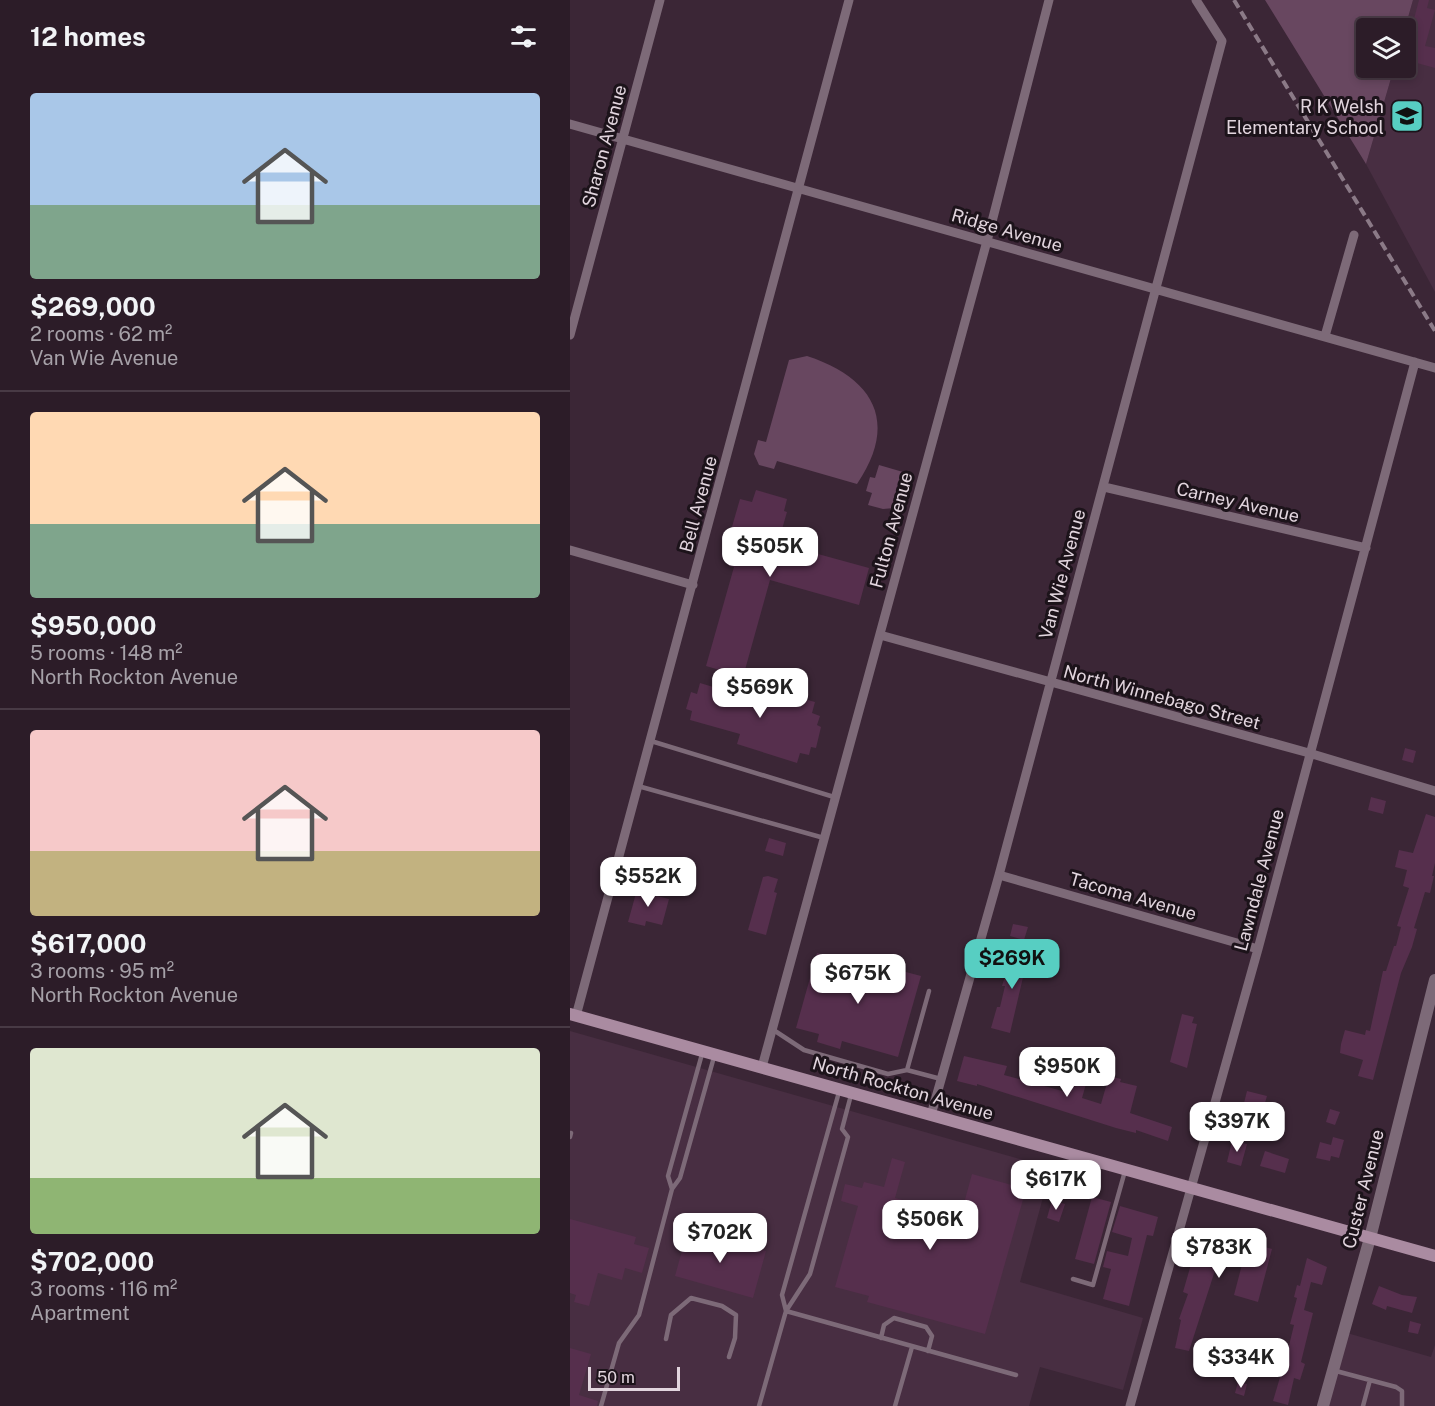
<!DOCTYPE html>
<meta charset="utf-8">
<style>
:root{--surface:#2c1c28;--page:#342530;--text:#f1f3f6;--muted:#a6a1a8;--line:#483a45;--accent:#57cec2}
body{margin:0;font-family:"Public Sans",sans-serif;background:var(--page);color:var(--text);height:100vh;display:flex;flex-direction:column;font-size:22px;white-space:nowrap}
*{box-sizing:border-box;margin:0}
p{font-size:20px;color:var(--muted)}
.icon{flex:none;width:33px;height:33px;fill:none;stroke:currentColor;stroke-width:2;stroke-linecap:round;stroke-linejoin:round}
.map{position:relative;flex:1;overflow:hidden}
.sheet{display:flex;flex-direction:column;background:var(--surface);width:570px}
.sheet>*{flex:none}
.controls{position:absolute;left:786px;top:18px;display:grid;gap:12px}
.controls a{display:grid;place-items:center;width:60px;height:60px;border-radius:6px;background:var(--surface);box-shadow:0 3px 9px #0003,0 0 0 2px var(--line);font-size:30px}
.scale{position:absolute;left:18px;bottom:15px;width:92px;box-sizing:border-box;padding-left:6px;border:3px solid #e2d5de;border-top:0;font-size:16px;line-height:21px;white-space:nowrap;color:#e2d5de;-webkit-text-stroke:4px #1c131a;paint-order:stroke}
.price{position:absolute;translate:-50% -51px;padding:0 14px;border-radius:12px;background:#fff;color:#222;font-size:20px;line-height:39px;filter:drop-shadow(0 2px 3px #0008)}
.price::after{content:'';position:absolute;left:50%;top:36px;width:18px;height:14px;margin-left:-9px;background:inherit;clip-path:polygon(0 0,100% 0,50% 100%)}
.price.on{background:var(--accent);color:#111}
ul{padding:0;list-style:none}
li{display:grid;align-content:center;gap:12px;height:318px;padding:0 30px}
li+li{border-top:2px solid var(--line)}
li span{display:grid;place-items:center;height:186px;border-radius:6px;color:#555}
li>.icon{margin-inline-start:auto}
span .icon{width:108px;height:108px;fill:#fffc;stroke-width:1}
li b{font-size:26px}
h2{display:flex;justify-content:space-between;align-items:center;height:72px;padding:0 30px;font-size:26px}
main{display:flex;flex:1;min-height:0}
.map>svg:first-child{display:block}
</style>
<main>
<section class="sheet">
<h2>12 homes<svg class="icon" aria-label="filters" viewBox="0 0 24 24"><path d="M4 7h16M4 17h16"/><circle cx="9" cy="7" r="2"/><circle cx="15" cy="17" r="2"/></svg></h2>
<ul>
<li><span style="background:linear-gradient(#a9c7e8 60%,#7fa58c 0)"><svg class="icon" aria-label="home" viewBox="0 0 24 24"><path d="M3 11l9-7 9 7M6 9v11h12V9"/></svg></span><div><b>$269,000</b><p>2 rooms · 62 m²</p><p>Van Wie Avenue</p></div></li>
<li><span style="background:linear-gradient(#ffd9b3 60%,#7fa58c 0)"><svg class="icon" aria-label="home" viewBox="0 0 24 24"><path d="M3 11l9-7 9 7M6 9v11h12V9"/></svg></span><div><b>$950,000</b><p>5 rooms · 148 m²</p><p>North Rockton Avenue</p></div></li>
<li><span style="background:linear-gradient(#f6c9c9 65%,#c2b280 0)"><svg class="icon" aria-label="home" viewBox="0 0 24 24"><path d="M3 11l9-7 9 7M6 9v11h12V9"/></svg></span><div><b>$617,000</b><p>3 rooms · 95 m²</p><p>North Rockton Avenue</p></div></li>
<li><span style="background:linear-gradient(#dfe7d0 70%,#8fb573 0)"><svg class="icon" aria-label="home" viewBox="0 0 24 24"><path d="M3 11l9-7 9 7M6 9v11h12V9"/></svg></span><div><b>$702,000</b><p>3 rooms · 116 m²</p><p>Apartment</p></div></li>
</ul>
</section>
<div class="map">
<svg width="865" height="1406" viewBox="0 0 865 1406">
<rect width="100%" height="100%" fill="#3b2636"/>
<path fill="#482e42" d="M843 0H865V292L796 164 824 68H836L835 28Z
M0 1031 481 1168 450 1282 573 1318 553 1390 470 1367 459 1406H0Z
M777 1333 861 1357 865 1345V1406H757Z"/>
<path fill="#684760" d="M695 0H843L835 28H796V68H824L796 164Z
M237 356C304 378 329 422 287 484L207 461 204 469 189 465 184 454 188 440 196 442 219 360Z
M309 465 333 472 324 508 313 509 298 505 302 493 296 491 300 477 305 478Z"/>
<path fill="#562f4d" d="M849 0H859L857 8 865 10 855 46 865 48V68L836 60V49Z
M186 490 217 499 214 511 217 512 208 543 299 568 289 605 200 580 173 677 136 666 164 567 159 566 163 553 155 551 170 499 182 502Z
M130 683 180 698 184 685 245 702 242 713 250 716 247 725 251 727 246 748 241 747 239 755 230 753 227 763 167 744 170 734 120 720 122 711 116 709 121 692 127 694Z
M835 748 846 751 843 763 832 760Z
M801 797 816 801 813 814 798 810Z
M856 814 865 817V863L862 876H864L860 893 855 892 844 928 847 929 842 947 831 973 803 1080 788 1076 793 1060 770 1053 771 1044 775 1030 795 1035 796 1030 800 1031 813 971H816L824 946H826L831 927 827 926 839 888 833 886 837 870 825 867 829 850 843 853Z
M199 838 216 843 213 856 195 851Z
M198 876 208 879 204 892 207 893 196 935 178 930 193 877Z
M68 886 84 890 83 895 99 899 92 925 76 921 75 926 58 922Z
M443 924 458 927 454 940 440 936Z
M443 950 466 957 463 969 458 968 454 973 440 1033 421 1028 427 1007H430L435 986H432Z
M247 953 315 972 317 967 351 976 328 1057 272 1041 270 1049 247 1042 249 1034 226 1028Z
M612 1014 624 1017 622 1023 627 1024 617 1068 600 1062Z
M394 1056 437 1066 434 1075 496 1092 500 1080 516 1084 512 1098 531 1104 539 1076 551 1079 550 1082 567 1086 560 1113 602 1127 598 1141 566 1130V1133L546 1128 407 1084V1086L387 1081Z
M677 1091 697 1096 690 1120 708 1125 704 1140 676 1132 682 1109 673 1107Z
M760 1109 770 1112 765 1125 756 1122Z
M763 1137 774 1140 769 1158 761 1156 760 1161 746 1158 750 1142 761 1145Z
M662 1141 677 1144 671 1166 657 1162Z
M695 1151 719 1159 715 1173 690 1166Z
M322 1158 335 1162 325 1198 347 1204 344 1217 387 1229 402 1174 456 1189 415 1334 297 1302 299 1296 265 1287 288 1206 271 1201 275 1184 292 1188 294 1182 314 1187Z
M522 1197 541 1202 524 1264 505 1259Z
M482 1200 495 1204 489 1222 477 1218Z
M550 1206 588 1217 583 1236 577 1235 559 1306 533 1299 541 1269 533 1267 537 1251 558 1256 562 1238 542 1232Z
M0 1219 66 1237 64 1244 79 1248 72 1273 55 1268 52 1280 28 1273 19 1306 4 1302 6 1295 0 1293Z
M118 1229 196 1251 183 1298 105 1276Z
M643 1233 702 1249 688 1302 664 1295 674 1257 654 1252 653 1256 650 1255 619 1351 605 1348 611 1320 609 1319 618 1294 613 1292 628 1240 640 1243Z
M737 1258 757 1267 752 1285 741 1282 734 1310 743 1313 731 1362 735 1364 730 1380 724 1378 718 1405 703 1401 711 1374 703 1372 708 1355 716 1358 724 1325 720 1324 727 1298 724 1297 727 1285 730 1286Z
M809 1286 832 1295 847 1297 842 1313 817 1306 816 1310 802 1304Z
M840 1321 851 1324 848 1334 838 1332Z
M0 1348 21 1354 9 1395 28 1401 27 1406H0Z
M668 1382 677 1384 674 1396 665 1393Z"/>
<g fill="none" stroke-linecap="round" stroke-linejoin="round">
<path stroke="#7d6a78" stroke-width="4.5" d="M81 741 264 797
M68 786 254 838
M202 1029 234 1050 318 1074 337 1070 371 1079
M337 1070 359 991
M0 1137 1 1133
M102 1189 98 1176 132 1054
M503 1279 523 1285 555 1171
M216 1311 240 1274 278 1137 272 1129 281 1095
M216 1311 212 1295 269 1092
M311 1338 314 1325 324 1318 356 1327 362 1336 358 1351
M96 1339 101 1315 121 1298 152 1306 166 1315 165 1338 159 1357
M766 1371 826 1387 832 1391V1406
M31 1406 49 1343 69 1315 102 1189 110 1178 144 1057
M189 1406 216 1311 446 1375
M325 1406 342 1347
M793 1406 800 1380"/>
<path stroke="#7d6a78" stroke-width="9" d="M0 124 865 368
M0 335 90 0
M755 336 784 235
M534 487 796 548
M0 550 123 585
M310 635 739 753 865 791
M429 875 688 949
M6 1016 279 0
M192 1067 417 241 479 0
M361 1115 429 875 652 41 626 0
M560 1406 688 949 845 362"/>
<path stroke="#7d6a78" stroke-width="12" d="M753 1406 800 1238 865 980"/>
<path stroke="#aa8ba1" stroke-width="12" d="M0 1014 865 1256"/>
<path stroke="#8b7a87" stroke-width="4" stroke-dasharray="9 4.5" stroke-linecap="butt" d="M664 0 865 331"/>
</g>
<defs>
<symbol id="school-square" viewBox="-11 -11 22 22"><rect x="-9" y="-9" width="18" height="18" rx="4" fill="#57cec2" stroke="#1c131a"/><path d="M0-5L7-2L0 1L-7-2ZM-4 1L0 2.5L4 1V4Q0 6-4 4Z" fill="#111"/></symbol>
</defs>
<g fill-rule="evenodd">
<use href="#school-square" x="818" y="97" width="38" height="38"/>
</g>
<g text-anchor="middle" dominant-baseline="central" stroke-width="6" stroke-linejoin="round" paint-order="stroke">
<g font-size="18" fill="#e2d5de" stroke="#1c131a" text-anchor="end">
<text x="814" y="106">R K Welsh<tspan x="814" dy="21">Elementary School</tspan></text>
</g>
<g font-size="18" fill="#e2d5de" stroke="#1c131a">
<text transform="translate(34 146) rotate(-75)">Sharon Avenue</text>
<text transform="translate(437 230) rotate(16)">Ridge Avenue</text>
<text transform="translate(668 502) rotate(13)">Carney Avenue</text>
<text transform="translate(128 504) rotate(-75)">Bell Avenue</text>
<text transform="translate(321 530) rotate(-75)">Fulton Avenue</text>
<text transform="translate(492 574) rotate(-75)">Van Wie Avenue</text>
<text transform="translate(592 697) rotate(15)">North Winnebago Street</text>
<text transform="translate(689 880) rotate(-75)">Lawndale Avenue</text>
<text transform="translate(563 896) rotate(16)">Tacoma Avenue</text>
<text transform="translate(333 1088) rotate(16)">North Rockton Avenue</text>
<text transform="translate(793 1189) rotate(-76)">Custer Avenue</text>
</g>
</g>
</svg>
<div class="controls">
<a><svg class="icon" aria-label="layers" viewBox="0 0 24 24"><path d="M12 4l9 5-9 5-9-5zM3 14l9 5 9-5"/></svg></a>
</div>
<div class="scale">50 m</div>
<b class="price" style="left:200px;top:578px">$505K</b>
<b class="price" style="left:190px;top:719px">$569K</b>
<b class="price" style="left:78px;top:908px">$552K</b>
<b class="price on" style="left:442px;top:990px">$269K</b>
<b class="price" style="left:288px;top:1005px">$675K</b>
<b class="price" style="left:497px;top:1098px">$950K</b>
<b class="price" style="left:667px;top:1153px">$397K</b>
<b class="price" style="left:486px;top:1211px">$617K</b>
<b class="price" style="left:360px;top:1251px">$506K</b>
<b class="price" style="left:150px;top:1264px">$702K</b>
<b class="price" style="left:649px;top:1279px">$783K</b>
<b class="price" style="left:671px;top:1389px">$334K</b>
</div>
</main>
